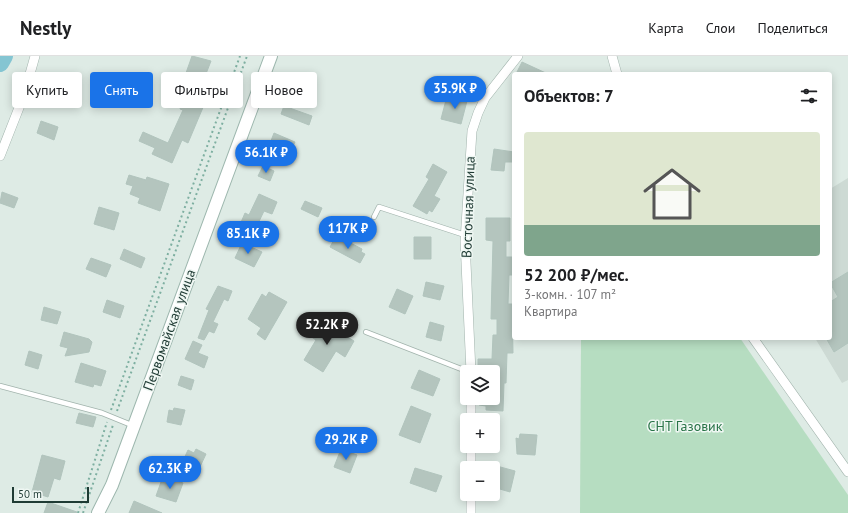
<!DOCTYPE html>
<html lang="ru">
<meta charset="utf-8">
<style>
:root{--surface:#fff;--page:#f6f6f6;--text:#202124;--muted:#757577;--line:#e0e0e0;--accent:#1a73e8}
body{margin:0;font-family:"PT Sans",sans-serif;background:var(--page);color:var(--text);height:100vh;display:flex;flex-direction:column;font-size:15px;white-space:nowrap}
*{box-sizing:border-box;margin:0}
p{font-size:13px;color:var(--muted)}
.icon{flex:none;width:22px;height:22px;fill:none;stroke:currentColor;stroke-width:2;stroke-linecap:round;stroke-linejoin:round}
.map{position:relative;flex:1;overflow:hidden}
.panel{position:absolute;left:512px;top:16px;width:320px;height:268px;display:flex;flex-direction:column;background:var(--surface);border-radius:4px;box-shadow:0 2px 10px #0003}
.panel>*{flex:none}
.guide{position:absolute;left:12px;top:16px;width:380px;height:36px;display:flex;gap:8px}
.fabs{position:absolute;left:460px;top:309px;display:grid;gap:8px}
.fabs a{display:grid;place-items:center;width:40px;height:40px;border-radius:4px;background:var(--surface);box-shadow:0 2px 10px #0003;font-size:20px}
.scale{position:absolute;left:12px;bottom:10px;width:77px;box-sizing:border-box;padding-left:4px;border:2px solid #1f3b34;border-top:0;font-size:11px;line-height:14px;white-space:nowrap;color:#1f3b34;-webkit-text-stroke:3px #eff7f3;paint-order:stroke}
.price{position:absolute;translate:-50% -34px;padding:0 9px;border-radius:14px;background:var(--accent);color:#fff;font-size:13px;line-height:26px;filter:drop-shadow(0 1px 2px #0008)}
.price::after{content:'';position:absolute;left:50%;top:24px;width:12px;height:9px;margin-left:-6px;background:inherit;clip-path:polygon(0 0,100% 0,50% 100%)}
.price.active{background:#222;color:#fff}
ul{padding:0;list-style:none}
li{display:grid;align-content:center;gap:8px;height:212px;padding:0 12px}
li+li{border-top:1px solid var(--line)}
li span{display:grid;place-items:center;height:124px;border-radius:4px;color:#555}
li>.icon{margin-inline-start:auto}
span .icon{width:72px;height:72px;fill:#fffc;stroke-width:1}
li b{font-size:17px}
h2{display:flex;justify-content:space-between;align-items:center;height:48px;padding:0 12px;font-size:17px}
.pill{padding:0 14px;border-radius:4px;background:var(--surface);box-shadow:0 2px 10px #0003;font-size:14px;line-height:36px}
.pill.active{background:var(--accent);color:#fff}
header{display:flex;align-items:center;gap:24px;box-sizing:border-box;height:56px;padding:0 20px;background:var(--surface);border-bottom:1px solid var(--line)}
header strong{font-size:19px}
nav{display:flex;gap:22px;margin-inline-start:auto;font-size:14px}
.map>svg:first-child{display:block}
</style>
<header>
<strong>Nestly</strong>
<nav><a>Карта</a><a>Слои</a><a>Поделиться</a></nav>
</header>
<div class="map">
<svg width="848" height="457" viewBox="0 0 848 457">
<rect width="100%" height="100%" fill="#deebe5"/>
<path fill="#cddad4" d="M848 122V324L842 327 815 282H830V133Z"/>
<path fill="#b6ddc1" d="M581 282H740L848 439V457H580Z"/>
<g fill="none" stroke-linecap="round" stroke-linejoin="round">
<path stroke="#84c5d2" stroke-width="18" d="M0 7 4 0"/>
</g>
<path fill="#b4c5be" stroke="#b1c4bd" d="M192 0 211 5 202 28 207 29 201 48 204 49 188 87 182 84 172 107 152 98 155 92 139 85 143 76 168 87 183 54 180 53 184 42 186 43 194 20 186 17Z
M522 6 548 18H516Z
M457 38 468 41 461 68 441 63 446 44 455 46Z
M284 50 312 60 309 69 281 58Z
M41 65 58 71 54 84 37 77Z
M274 77 295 86 289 99 269 90Z
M494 93 514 96V106H505L504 115 491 114Z
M433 108 447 116 434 140 440 143 432 156 429 154 427 158 413 150 429 123 426 121Z
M263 110 274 115 270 125 258 120Z
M129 119 146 124 147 121 169 128 160 155 138 147 140 142 130 138 133 130 126 128Z
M2 136 18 142 14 152 0 147Z
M259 138 277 146 272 158 264 155 253 178 239 171 245 157 249 159Z
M305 145 322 152 318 161 301 153Z
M99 151 119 157 114 174 94 168Z
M486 162H510V185H506V201H512V219H509L508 248H512L513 297H507L506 327H504L503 355 486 354V350L479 349 480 342H493V316H488V311H478V303H492L493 279H497V263H491L493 185 486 184Z
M414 181H431V203H414Z
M335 182 340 185 341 182 362 193 361 196 365 198 360 207 330 191Z
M242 187 262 196 254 211 235 202Z
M124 193 145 202 141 212 120 203Z
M91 202 111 209 106 221 86 213Z
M848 216V287L834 296 826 282H830V246L838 241 830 227Z
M426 226 444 230 440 244 423 240Z
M218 230 232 235 228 245 224 243 213 266 218 268 214 277 209 275 204 284 198 282 209 254 206 253Z
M397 233 413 240 405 258 389 251Z
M269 236 287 246 265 284 257 278 261 272 248 263 262 238 266 241Z
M107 244 124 250 120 262 103 256Z
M44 251 61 256 57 268 41 264Z
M319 264 354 285 345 301 336 295 323 316 304 304 316 284 310 280Z
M430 266 444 270 441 285 426 281Z
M64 276 89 283 92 286 89 296 65 300 68 292 60 290Z
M193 285 202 289 198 297 208 301 204 312 185 303Z
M29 295 42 299 38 313 25 309Z
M81 307 106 315 101 330 94 328 93 331 75 326Z
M419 314 440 323 433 340 411 332Z
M181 320 194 324 191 334 178 329Z
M411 350 431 358 420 387 399 379Z
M174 352 185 354 181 369 167 366 169 354 173 355Z
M79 357 96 361 93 371 76 367Z
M520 378 537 379 535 399 517 398 516 382 519 383Z
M196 393 206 398 198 415 182 407 188 394 194 397Z
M341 393 357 399 350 417 334 411Z
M42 399 65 405 60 424 54 422 48 441 32 436Z
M493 409 515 415 510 436 493 431Z
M415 412 442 420 436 436 410 427Z
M168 422 183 427 176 446 156 440 161 426 166 427Z
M134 445 162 457H129Z
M48 446 77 456V457H44Z"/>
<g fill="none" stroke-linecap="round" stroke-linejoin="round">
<defs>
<path id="service" d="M374 161 379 151 465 179
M366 276 469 316
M0 330 102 357 134 370"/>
<path id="minor" d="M612 0 617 18
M0 100 24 39 35 0
M753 282 848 416
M471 316 465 185 472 75 478 57 485 42 518 0
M471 364V342
M471 412V390
M471 457V438"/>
<path id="secondary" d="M98 457 112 429 271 0"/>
</defs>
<use href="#service" stroke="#a1b3ac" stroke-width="6"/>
<use href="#minor" stroke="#a1b3ac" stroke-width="10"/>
<use href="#secondary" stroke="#9db7ae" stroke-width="14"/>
<path stroke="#7eafa1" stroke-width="2" stroke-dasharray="2 3" stroke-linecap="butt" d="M111 354 240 0
M117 355 247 0
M78 457 107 366
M83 457 113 369"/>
<use href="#service" stroke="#fff" stroke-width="4.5"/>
<use href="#minor" stroke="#fff" stroke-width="9"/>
<use href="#secondary" stroke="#fff" stroke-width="12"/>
</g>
<g text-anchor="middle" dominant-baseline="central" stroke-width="3" stroke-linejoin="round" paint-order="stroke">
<g font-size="14" fill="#1f3b34" stroke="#eff7f3">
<text transform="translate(468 151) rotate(-88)">Восточная улица</text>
<text transform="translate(169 274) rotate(-70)">Первомайская улица</text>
</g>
<g font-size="14" fill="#287347" stroke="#eff7f3">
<text x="685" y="370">СНТ Газовик</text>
</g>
</g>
</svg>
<div class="fabs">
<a><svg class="icon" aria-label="layers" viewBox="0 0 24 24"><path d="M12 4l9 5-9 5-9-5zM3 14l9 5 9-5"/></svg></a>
<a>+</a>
<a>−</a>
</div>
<div class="scale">50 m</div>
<b class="price" style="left:455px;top:54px">35.9K ₽</b>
<b class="price" style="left:266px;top:118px">56.1K ₽</b>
<b class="price" style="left:348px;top:194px">117K ₽</b>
<b class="price" style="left:248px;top:199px">85.1K ₽</b>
<b class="price active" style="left:327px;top:290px">52.2K ₽</b>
<b class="price" style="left:346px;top:405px">29.2K ₽</b>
<b class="price" style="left:170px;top:434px">62.3K ₽</b>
<div class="guide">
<a class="pill">Купить</a>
<a class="pill active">Снять</a>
<a class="pill">Фильтры</a>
<a class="pill">Новое</a>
</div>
<section class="panel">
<h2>Объектов: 7<svg class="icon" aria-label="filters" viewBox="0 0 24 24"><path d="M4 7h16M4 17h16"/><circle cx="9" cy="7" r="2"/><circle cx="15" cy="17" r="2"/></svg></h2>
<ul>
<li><span style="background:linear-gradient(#dfe7d0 75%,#7fa58c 0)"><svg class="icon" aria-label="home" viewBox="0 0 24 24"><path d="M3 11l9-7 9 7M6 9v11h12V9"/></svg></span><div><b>52 200 ₽/мес.</b><p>3-комн. · 107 m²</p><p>Квартира</p></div></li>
</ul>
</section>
</div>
